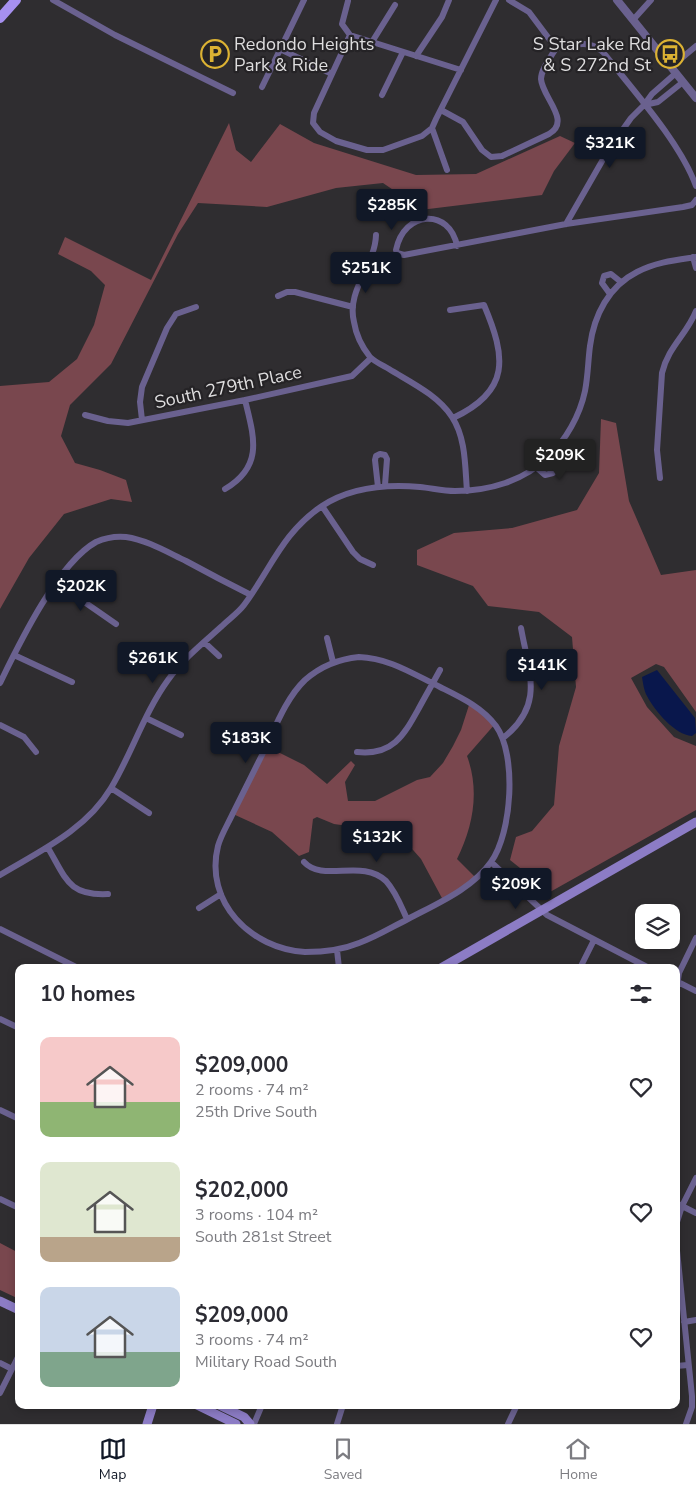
<!DOCTYPE html>
<meta charset="utf-8">
<style>
:root{--surface:#fff;--page:#f2f2f3;--text:#2b2b33;--muted:#7c7c81;--line:#e1e1e2;--accent:#111827}
body{margin:0;font-family:"Nunito Sans",sans-serif;background:var(--page);color:var(--text);height:100vh;display:flex;flex-direction:column;font-size:19px;white-space:nowrap}
*{box-sizing:border-box;margin:0}
p{font-size:16px;color:var(--muted)}
.icon{flex:none;width:28px;height:28px;fill:none;stroke:currentColor;stroke-width:2;stroke-linecap:round;stroke-linejoin:round}
.map{position:relative;flex:1;overflow:hidden}
.panel{position:absolute;left:15px;top:964px;width:665px;height:445px;display:flex;flex-direction:column;background:var(--surface);border-radius:10px;box-shadow:0 2px 8px #0003}
.panel>*{flex:none}
.buttons{position:absolute;left:635px;top:904px;display:grid;gap:10px}
.buttons a{display:grid;place-items:center;width:45px;height:45px;border-radius:10px;background:var(--surface);box-shadow:0 2px 8px #0003;font-size:25px}
.price{position:absolute;translate:-50% -42px;padding:0 11px;border-radius:5px;background:var(--accent);color:#fff;font-size:16px;line-height:32px;filter:drop-shadow(0 1px 2px #0008)}
.price::after{content:'';position:absolute;left:50%;top:30px;width:15px;height:11px;margin-left:-8px;background:inherit;clip-path:polygon(0 0,100% 0,50% 100%)}
.price.active{background:#222;color:#fff}
ul{padding:0;list-style:none}
li{display:flex;align-items:center;gap:15px;height:125px;padding:0 25px}
li span{display:grid;place-items:center;flex:none;width:140px;height:100px;border-radius:10px;color:#555}
li>.icon{margin-inline-start:auto}
span .icon{width:60px;height:60px;fill:#fffc;stroke-width:1}
li b{font-size:21px}
h2{display:flex;justify-content:space-between;align-items:center;height:60px;padding:0 25px;font-size:21px}
.tab-bar{display:flex;justify-content:space-around;align-items:center;height:70px;border-top:1px solid var(--line);background:var(--surface);font-size:14px;color:var(--muted)}
.tab-bar a{display:grid;justify-items:center;gap:2px}
.tab-bar .active{color:var(--accent)}
.map>svg:first-child{display:block}
</style>
<div class="map">
<svg width="696" height="1424" viewBox="0 0 696 1424">
<rect width="100%" height="100%" fill="#2f2d30"/>
<path fill="#79474e" d="M229 123 236 150 251 162 280 124 314 143 416 175 476 174 560 136 575 143 554 171 542 195 404 212 408 200 383 183 336 188 267 207 198 203 178 234 111 364 70 405 61 436 75 463 100 470 126 480 132 502 111 499 64 514 29 558 0 609V386L49 382 77 359 94 325 105 285 91 271 58 254 65 237 151 280Z
M601 419 616 423 629 501 661 575 696 570V712L664 667 656 664 631 678 647 707 674 737 696 746V810L550 892 510 860 516 837 532 831 554 805 559 746 576 687 572 637 539 612 488 606 473 586 417 565V550L454 533 512 528 577 510 599 473Z
M470 702 495 724 467 756C480 791 473 827 457 859L476 878 443 900 421 859 398 833 334 824 317 817 313 819 309 852 299 856 272 832 233 814 266 746 304 765 327 784 351 761 355 765 345 782 348 801H375L417 780 430 777 443 763 453 746 461 730Z
M0 1243 19 1253V1299L0 1290Z"/>
<path fill="#09174c" d="M657 670 695 718 696 733 692 736C675 735 655 711 647 696 644 691 643 683 642 677Z"/>
<g fill="none" stroke-linecap="round" stroke-linejoin="round">
<path stroke="#6a618f" stroke-width="6" d="M53 0 115 35 233 93
M509 0 529 12 556 48C573 45 589 39 603 52 632 89 680 142 696 186
M348 1 342 24 350 35
M633 20 651 0
M372 42 395 5
M280 49 332 74
M416 56 442 17 449 0
M671 67 696 46
M461 70 350 35 314 113 313 123 320 132 336 141 367 150H383L422 136 432 128 436 119 496 0
M262 87 304 0
M382 95 403 52
M644 105 658 102 683 82
M441 110 463 122 482 150 491 157 502 156 549 134C572 121 542 97 541 79 541 69 551 57 556 48
M432 128 447 170
M566 224 609 149 631 118 644 105 652 94 676 73
M376 235C375 266 346 290 354 322 356 335 362 347 370 357 375 362 382 365 389 369 410 382 438 395 452 417 466 438 465 467 467 491
M457 246C450 208 404 210 396 250L397 253 404 255 566 224 683 207 692 205 696 200
M693 257 696 268
M610 294 602 283 604 276 611 274 621 282
M278 296 287 292H295L353 307
M450 310 484 305C506 357 511 391 453 418
M85 415 108 421 128 423 245 400 352 376 371 358
M142 420 140 402 142 387 167 328 176 314 196 307
M536 467 545 475 553 473 554 465 547 458
M660 478 657 450 662 373C668 347 687 334 696 311
M378 487 375 460 376 456 380 454 385 455 387 459 385 485
M225 489C264 466 254 437 245 400
M322 506 353 552 360 559 373 565
M57 583 116 624
M327 638 333 662
M204 642 219 656
M14 655 72 682
M359 657C389 658 413 674 440 687 460 697 482 707 496 726 517 755 512 833 491 862 472 889 436 904 408 919 392 927 376 937 359 943 342 950 323 952 305 952 251 949 204 902 218 846 221 835 228 824 233 813 242 795 251 777 260 759 273 734 284 700 305 680 321 666 338 659 359 657Z
M0 683C19 644 58 563 96 542 105 538 116 536 126 537 147 540 167 552 186 561 208 573 229 584 251 595
M146 718 181 735
M0 725 24 737 36 752
M503 738C545 705 529 673 521 628
M357 752C393 756 404 735 419 708 426 695 433 683 440 670
M111 788 149 813
M48 848C66 878 68 896 108 894
M304 862C323 883 362 858 386 881 396 892 401 906 407 919
M491 862 547 915 649 968
M0 875C40 851 86 830 111 788 132 753 144 713 168 680 183 659 203 643 222 626 229 619 238 613 244 605 271 569 282 533 322 506 351 487 386 484 420 487 431 488 443 491 455 491 489 491 524 481 548 457 566 440 580 415 585 391 588 376 588 361 590 346 594 315 609 286 637 272 656 262 676 260 696 257
M199 908 221 894
M0 929 78 968
M337 950 339 968
M580 968 594 940
M676 981 696 991
M676 993 679 973 696 938
M0 1019 19 1028
M0 1110 19 1119
M0 1199 19 1208
M676 1203 696 1213
M676 1225 682 1206 696 1178
M676 1241 692 1396V1407L686 1424
M684 1322 696 1320
M0 1363 12 1369
M676 1366 688 1365
M0 1393 19 1355
M254 1424 262 1405
M337 1424 343 1405
M508 1424 517 1405"/>
<path stroke="#6a618f" stroke-width="8" d="M617 0 696 98"/>
<path stroke="#8c7cc5" stroke-width="9" d="M441 968 696 822
M0 1301 19 1310
M197 1405 236 1424
M219 1405 244 1417 250 1424
M147 1424 153 1405"/>
<path stroke="#a690ef" stroke-width="10" d="M0 18 16 0"/>
</g>
<defs>
<symbol id="parking-ring" viewBox="-11 -11 22 22"><circle r="9.5" fill="#252326" stroke="#dcb233" stroke-width="1.5"/><path d="M-3.5-5.5H1a3.5 3.5 0 0 1 0 7H-1V5.5H-3.5ZM-1-3.4V-.6H.8a1.4 1.4 0 0 0 0-2.8Z" fill="#dcb233"/></symbol>
<symbol id="bus-ring" viewBox="-11 -11 22 22"><circle r="9.5" fill="#252326" stroke="#dcb233" stroke-width="1.5"/><path d="M-5-6H5V4H4V6H2V4H-2V6H-4V4H-5ZM-3.5-4V0h7V-4ZM-3.5 1.2v1.5H-2V1.2ZM2 1.2v1.5H3.5V1.2Z" fill="#dcb233"/></symbol>
</defs>
<g fill-rule="evenodd">
<use href="#parking-ring" x="199" y="38" width="32" height="32"/>
<use href="#bus-ring" x="654" y="38" width="32" height="32"/>
</g>
<g text-anchor="middle" dominant-baseline="central" stroke-width="4.5" stroke-linejoin="round" paint-order="stroke">
<g font-size="18" fill="#deddde" stroke="#252326" text-anchor="start">
<text x="234" y="44">Redondo Heights<tspan x="234" dy="21">Park &amp; Ride</tspan></text>
<text x="651" y="44" text-anchor="end">S Star Lake Rd<tspan x="651" dy="21">&amp; S 272nd St</tspan></text>
</g>
<g font-size="18" fill="#deddde" stroke="#252326">
<text transform="translate(228 387) rotate(-12)">South 279th Place</text>
</g>
</g>
</svg>
<div class="buttons">
<a><svg class="icon" aria-label="layers" viewBox="0 0 24 24"><path d="M12 4l9 5-9 5-9-5zM3 14l9 5 9-5"/></svg></a>
</div>
<b class="price" style="left:610px;top:169px">$321K</b>
<b class="price" style="left:392px;top:231px">$285K</b>
<b class="price" style="left:366px;top:294px">$251K</b>
<b class="price active" style="left:560px;top:481px">$209K</b>
<b class="price" style="left:81px;top:612px">$202K</b>
<b class="price" style="left:153px;top:684px">$261K</b>
<b class="price" style="left:542px;top:691px">$141K</b>
<b class="price" style="left:246px;top:764px">$183K</b>
<b class="price" style="left:377px;top:863px">$132K</b>
<b class="price" style="left:516px;top:910px">$209K</b>
<section class="panel">
<h2>10 homes<svg class="icon" aria-label="filters" viewBox="0 0 24 24"><path d="M4 7h16M4 17h16"/><circle cx="9" cy="7" r="2"/><circle cx="15" cy="17" r="2"/></svg></h2>
<ul>
<li><span style="background:linear-gradient(#f6c9c9 65%,#8fb573 0)"><svg class="icon" aria-label="home" viewBox="0 0 24 24"><path d="M3 11l9-7 9 7M6 9v11h12V9"/></svg></span><div><b>$209,000</b><p>2 rooms · 74 m²</p><p>25th Drive South</p></div><svg class="icon" aria-label="heart" viewBox="0 0 24 24"><path d="M12 20l-8-8c-3-5 5-10 8-4 3-6 11-1 8 4z"/></svg></li>
<li><span style="background:linear-gradient(#dfe7d0 75%,#b9a48a 0)"><svg class="icon" aria-label="home" viewBox="0 0 24 24"><path d="M3 11l9-7 9 7M6 9v11h12V9"/></svg></span><div><b>$202,000</b><p>3 rooms · 104 m²</p><p>South 281st Street</p></div><svg class="icon" aria-label="heart" viewBox="0 0 24 24"><path d="M12 20l-8-8c-3-5 5-10 8-4 3-6 11-1 8 4z"/></svg></li>
<li><span style="background:linear-gradient(#c9d6e8 65%,#7fa58c 0)"><svg class="icon" aria-label="home" viewBox="0 0 24 24"><path d="M3 11l9-7 9 7M6 9v11h12V9"/></svg></span><div><b>$209,000</b><p>3 rooms · 74 m²</p><p>Military Road South</p></div><svg class="icon" aria-label="heart" viewBox="0 0 24 24"><path d="M12 20l-8-8c-3-5 5-10 8-4 3-6 11-1 8 4z"/></svg></li>
</ul>
</section>
</div>
<nav class="tab-bar">
<a class="active"><svg class="icon" aria-label="map" viewBox="0 0 24 24"><path d="M3 6l6-2 6 2 6-2v14l-6 2-6-2-6 2zM9 4v14M15 6v14"/></svg>Map</a>
<a><svg class="icon" aria-label="saved" viewBox="0 0 24 24"><path d="M7 4h10v16l-5-4-5 4z"/></svg>Saved</a>
<a><svg class="icon" aria-label="home" viewBox="0 0 24 24"><path d="M3 11l9-7 9 7M6 9v11h12V9"/></svg>Home</a>
</nav>
